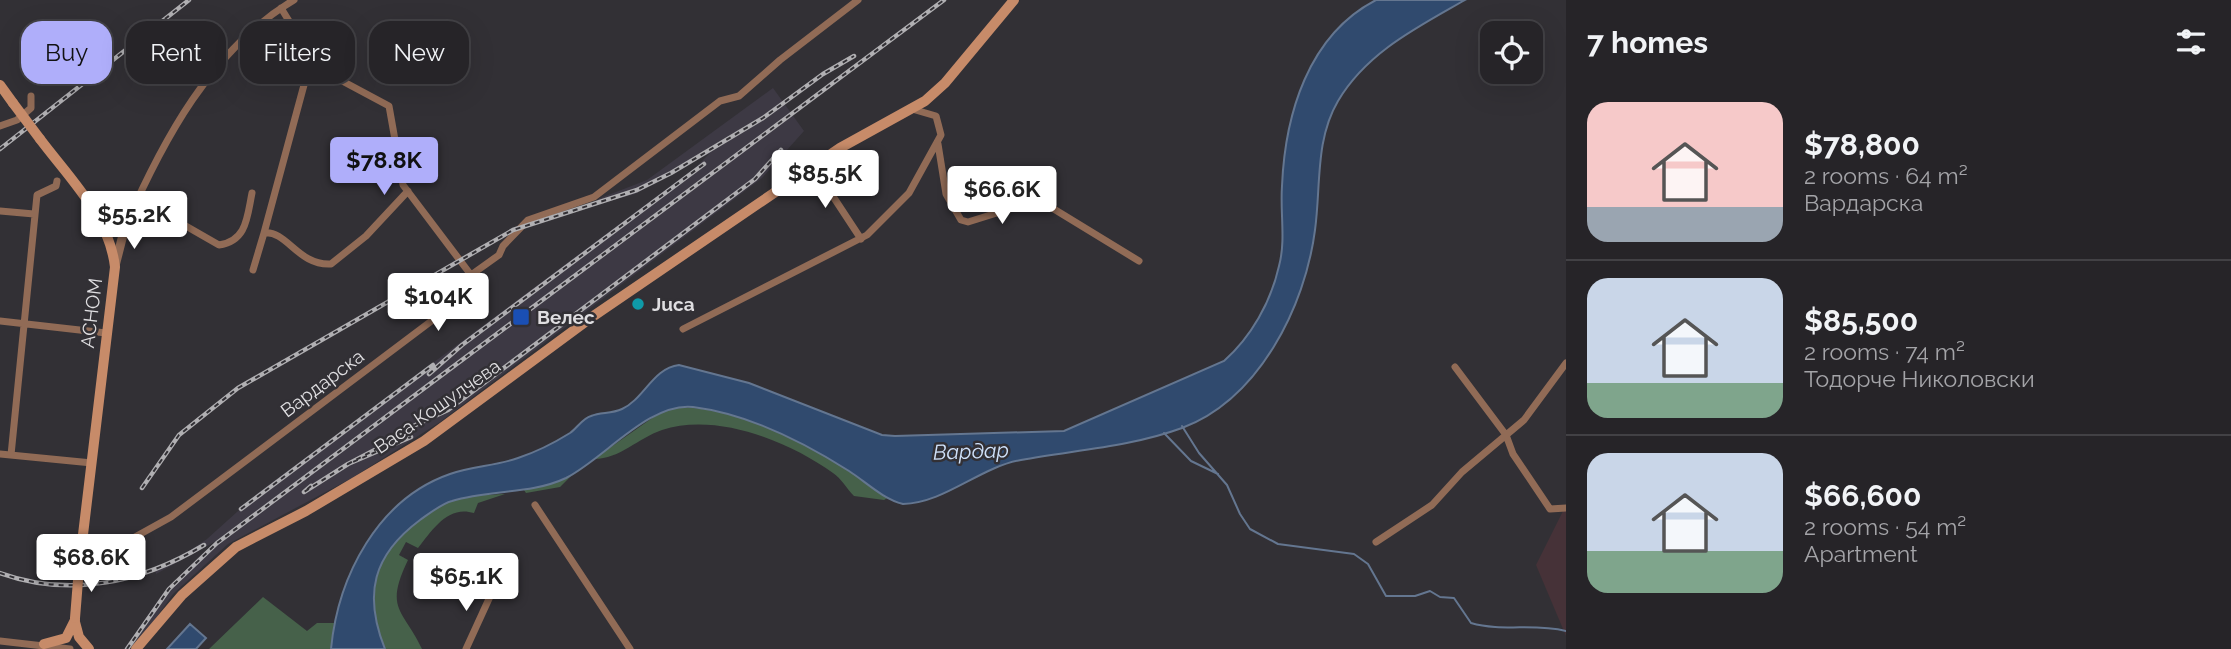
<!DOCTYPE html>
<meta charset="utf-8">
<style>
:root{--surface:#262428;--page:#323034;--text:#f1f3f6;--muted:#a4a4a8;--line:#424145;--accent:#afaefa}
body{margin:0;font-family:Raleway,sans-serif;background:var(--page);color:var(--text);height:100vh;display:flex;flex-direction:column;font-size:26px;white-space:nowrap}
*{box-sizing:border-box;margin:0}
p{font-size:23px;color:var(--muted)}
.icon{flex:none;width:38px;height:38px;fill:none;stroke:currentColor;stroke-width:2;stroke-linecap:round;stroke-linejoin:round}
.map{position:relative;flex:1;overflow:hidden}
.sheet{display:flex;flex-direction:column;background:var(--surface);width:665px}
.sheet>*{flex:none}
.top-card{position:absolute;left:21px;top:21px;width:665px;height:63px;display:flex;gap:14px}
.tools{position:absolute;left:1480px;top:21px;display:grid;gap:14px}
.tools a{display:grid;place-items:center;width:63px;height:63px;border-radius:14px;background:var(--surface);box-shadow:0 7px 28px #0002,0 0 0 2px var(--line);font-size:35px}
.price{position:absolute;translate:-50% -60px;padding:0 16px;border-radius:7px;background:#fff;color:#222;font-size:23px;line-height:46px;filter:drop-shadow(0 2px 4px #0008)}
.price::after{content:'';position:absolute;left:50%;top:42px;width:21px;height:16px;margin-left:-10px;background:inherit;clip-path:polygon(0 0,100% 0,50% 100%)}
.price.current{background:var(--accent);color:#111}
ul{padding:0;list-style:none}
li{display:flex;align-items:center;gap:21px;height:175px;padding:0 21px}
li+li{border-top:2px solid var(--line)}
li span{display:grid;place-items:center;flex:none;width:196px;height:140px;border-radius:21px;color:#555}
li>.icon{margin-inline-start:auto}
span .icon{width:84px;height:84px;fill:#fffc;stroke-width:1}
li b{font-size:30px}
h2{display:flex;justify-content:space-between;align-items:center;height:84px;padding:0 21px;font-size:30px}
.pill{padding:0 24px;border-radius:21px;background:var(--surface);box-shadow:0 7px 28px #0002,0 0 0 2px var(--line);font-size:24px;line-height:63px}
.pill.current{background:var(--accent);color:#111}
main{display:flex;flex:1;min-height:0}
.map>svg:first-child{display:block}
</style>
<main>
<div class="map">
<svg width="1566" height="649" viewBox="0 0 1566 649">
<rect width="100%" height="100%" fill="#323035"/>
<path fill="#3d3944" d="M773 88 804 131 762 178 440 422 352 478 228 544 173 594 138 643 124 649 167 588 218 540 156 574 155 568 177 559 207 539 258 493 696 167 710 153 635 194 599 204 598 199 647 180Z"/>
<path fill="#463238" d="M1566 505V636L1536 565Z"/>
<path fill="#46614a" d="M676 407C755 408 825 455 889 497L884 500 854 496C847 489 841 478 833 473 789 441 716 412 662 430 638 438 620 459 594 459L655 416Z
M574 473 560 487 526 493 524 490 557 482Z
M505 494 478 503 474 513C448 505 433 529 418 548L406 542 399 555 408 560C384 610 403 609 422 649H385C364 596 372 555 419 521 429 514 439 505 451 501 468 495 487 495 505 494Z
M263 597 307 631 317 623H334L331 649H209Z"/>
<path fill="#304a6e" stroke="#647690" stroke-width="2" d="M1376 0H1465C1418 27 1367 52 1338 101 1315 140 1321 186 1315 230 1305 307 1259 399 1182 428 1130 447 1075 450 1021 460 980 467 945 503 903 504 883 499 866 482 849 471 802 441 749 414 693 407 649 402 604 459 566 478 530 495 489 489 452 501 441 504 430 513 420 520 373 555 363 594 385 649H331C338 576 378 499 450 474 472 466 496 466 518 458 536 452 554 443 570 433 577 428 583 418 591 416 601 412 611 414 622 409 644 399 653 368 679 365L749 383 882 435 895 436 1064 431 1224 361C1251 337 1271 302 1279 266 1286 240 1280 213 1282 186 1285 115 1308 35 1376 0Z
M190 624 206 638 196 649H167Z"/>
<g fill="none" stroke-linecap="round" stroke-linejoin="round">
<path stroke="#647690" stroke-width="2" d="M1182 426 1199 453 1227 485 1240 514 1250 529 1278 544 1354 554 1368 564 1386 596H1415L1430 591 1440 597 1454 598 1471 623C1502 632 1534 623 1566 631
M1164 433 1191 461 1218 474"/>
<path stroke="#916b56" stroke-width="7" d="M0 126 17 120 31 108V96
M938 144 946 194 961 220 968 222 1016 207 1044 203 1139 261
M813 166 861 239
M137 198 219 245C247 241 247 217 252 193
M0 211 34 214
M105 227H125C162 142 211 49 294 0
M264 233 311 59
M253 270 264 233C287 230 298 266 331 264L366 236 408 191
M471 275 499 255 503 246 528 220 594 197 720 101 739 96 780 60 858 0
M0 321 106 333
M683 329 867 235 909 193 941 135 936 116 912 109
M1455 367 1506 435 1513 454 1550 509 1566 508
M0 454 92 463
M11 455 37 195 56 186 57 181
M535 505 630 649
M1376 542 1432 505 1462 472 1524 420 1566 363
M79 568 171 517 454 304 470 288 471 275 403 185 389 106 318 68 281 8
M0 641 70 649
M466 649 493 590"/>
<path stroke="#916b56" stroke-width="9" d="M115 266 125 227"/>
<path stroke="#c78b69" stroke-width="10" d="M0 85 13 103
M40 139C70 179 109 216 115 267L79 568
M75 622 79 637 89 649
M44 644 66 638 75 620
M136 649 182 595 236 547 306 511 424 441 592 317 840 148 925 101 945 83 1014 0"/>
<defs>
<path id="rail" d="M0 149 189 0
M429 374 462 345 704 164
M396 434 448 410 755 179 781 150
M405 434 348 464 411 437
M311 486 304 492 348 464
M142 488 179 435 238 388 513 230 637 190 671 173 763 118 823 74 854 56
M241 509 433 365
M0 573C70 598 141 583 204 545
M127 649 169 589 217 543 944 0"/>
</defs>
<use href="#rail" stroke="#b0afb2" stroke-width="4.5"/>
<use href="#rail" stroke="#323035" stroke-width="2" stroke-dasharray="5" stroke-linecap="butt"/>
<path stroke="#c78b69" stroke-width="10" d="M13 103 40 139
M75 618 79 568"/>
</g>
<circle fill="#0f9aa8" stroke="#323035" stroke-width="2.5" cx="638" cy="304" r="7"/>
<rect fill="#1a4fb4" stroke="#323035" stroke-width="2.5" x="512" y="308" width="18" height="18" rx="3.5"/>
<g text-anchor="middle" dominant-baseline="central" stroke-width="5" stroke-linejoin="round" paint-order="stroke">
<g font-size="19" font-weight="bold" fill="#dfdee1" stroke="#323035" text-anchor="start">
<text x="652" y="304">Juca</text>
<text x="537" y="317">Велес</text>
</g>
<g font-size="19" fill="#dfdee1" stroke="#323035">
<text transform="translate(91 313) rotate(-83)">АСНОМ</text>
<text transform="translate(322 383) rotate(-37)">Вардарска</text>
<text transform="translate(437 406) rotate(-35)">Васа Кошулчева</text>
</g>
<g font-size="21" font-style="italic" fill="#cfe1fa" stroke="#323035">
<text transform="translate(971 451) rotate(-2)">Вардар</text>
</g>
</g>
</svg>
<div class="tools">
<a><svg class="icon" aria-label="locate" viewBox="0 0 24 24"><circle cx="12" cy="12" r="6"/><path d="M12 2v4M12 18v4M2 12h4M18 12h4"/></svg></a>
</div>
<b class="price current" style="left:384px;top:197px">$78.8K</b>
<b class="price" style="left:825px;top:210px">$85.5K</b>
<b class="price" style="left:1002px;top:226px">$66.6K</b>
<b class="price" style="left:134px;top:251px">$55.2K</b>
<b class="price" style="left:438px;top:333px">$104K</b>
<b class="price" style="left:91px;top:594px">$68.6K</b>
<b class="price" style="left:466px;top:613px">$65.1K</b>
<div class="top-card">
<a class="pill current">Buy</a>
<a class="pill">Rent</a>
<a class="pill">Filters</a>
<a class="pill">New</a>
</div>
</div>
<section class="sheet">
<h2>7 homes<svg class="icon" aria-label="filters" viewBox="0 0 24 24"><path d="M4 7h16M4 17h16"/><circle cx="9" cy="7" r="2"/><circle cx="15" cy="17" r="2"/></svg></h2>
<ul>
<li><span style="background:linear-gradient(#f6c9c9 75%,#9aa5b1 0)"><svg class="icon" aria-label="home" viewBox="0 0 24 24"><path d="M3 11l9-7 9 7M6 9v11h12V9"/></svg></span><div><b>$78,800</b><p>2 rooms · 64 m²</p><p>Вардарска</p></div></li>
<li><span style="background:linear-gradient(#c9d6e8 75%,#7fa58c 0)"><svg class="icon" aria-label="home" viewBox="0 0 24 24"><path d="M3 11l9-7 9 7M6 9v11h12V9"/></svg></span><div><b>$85,500</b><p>2 rooms · 74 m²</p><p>Тодорче Николовски</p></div></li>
<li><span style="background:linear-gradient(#c9d6e8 70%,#7fa58c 0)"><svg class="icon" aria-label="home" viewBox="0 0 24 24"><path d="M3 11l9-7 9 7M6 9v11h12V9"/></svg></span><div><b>$66,600</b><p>2 rooms · 54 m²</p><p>Apartment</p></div></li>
</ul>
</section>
</main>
